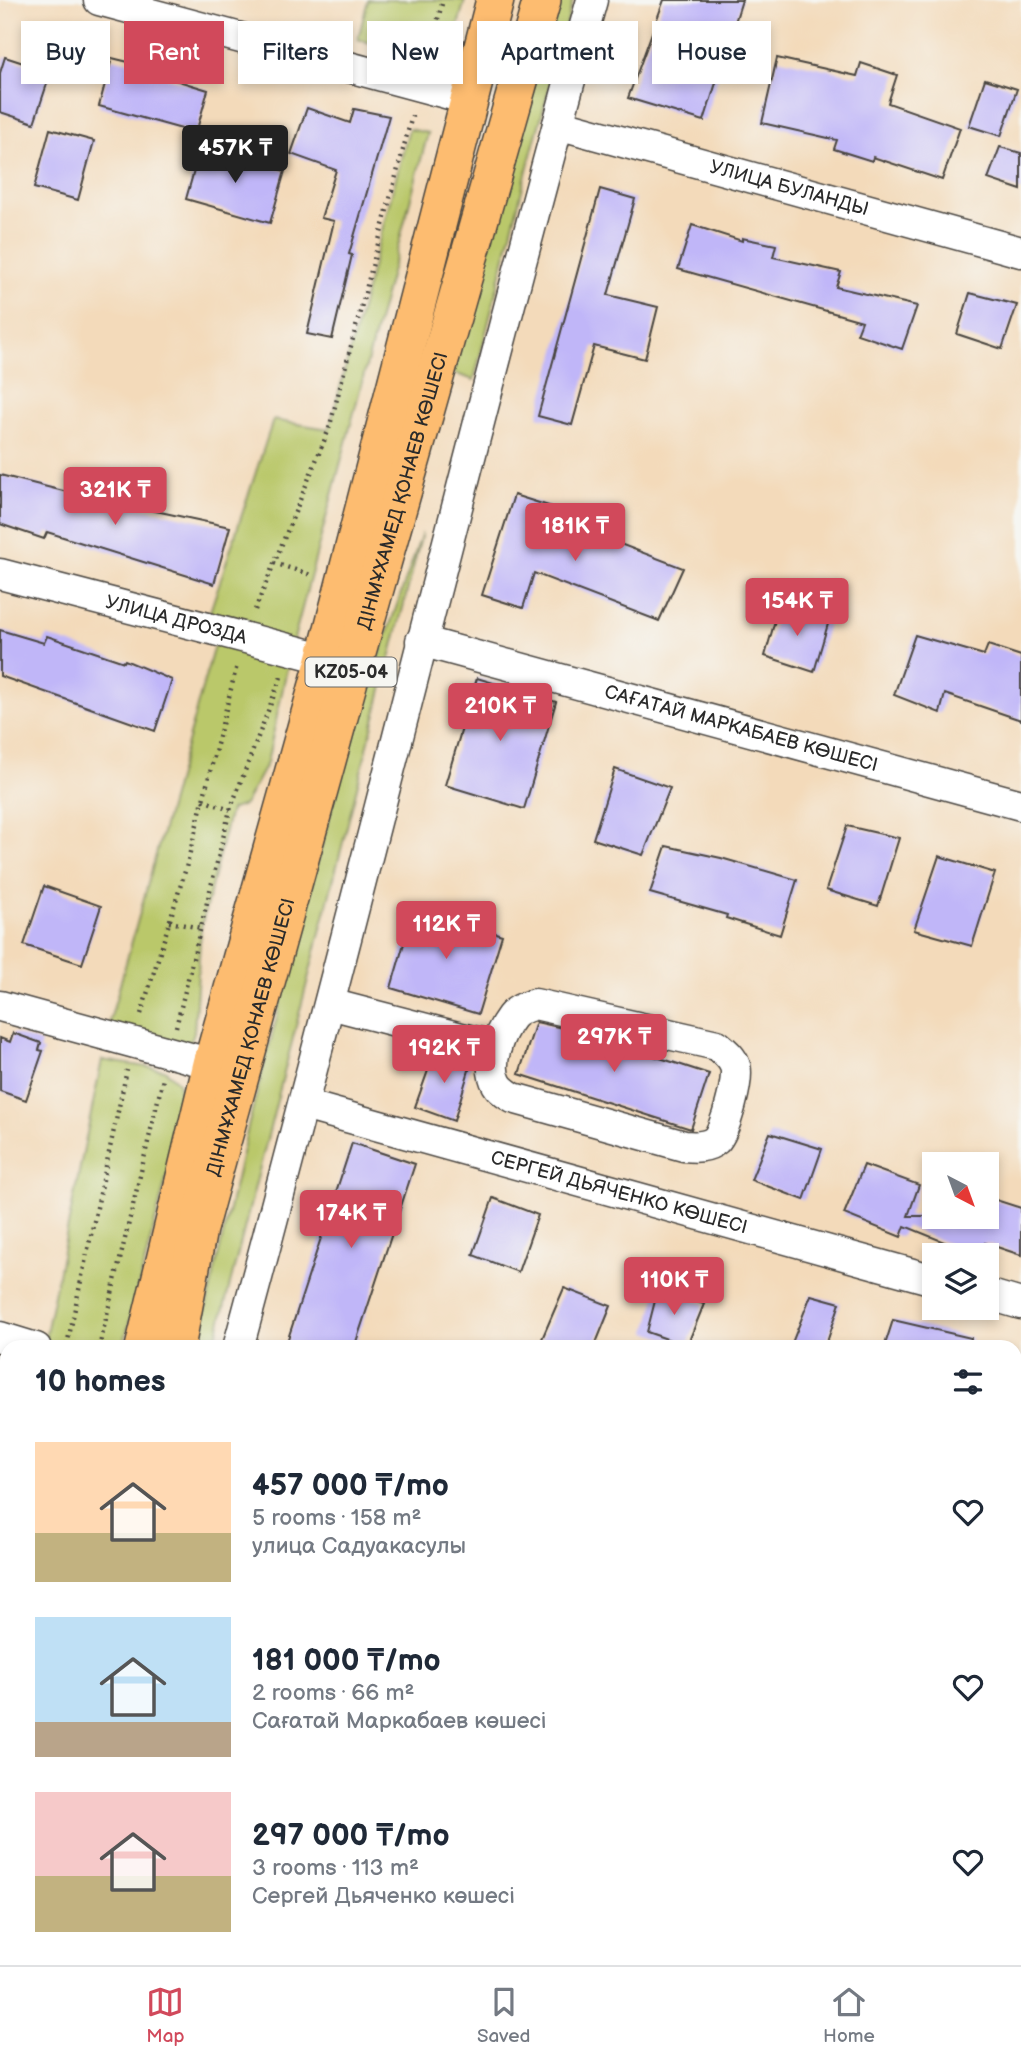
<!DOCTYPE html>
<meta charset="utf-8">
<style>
:root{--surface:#fff;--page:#f2f2f3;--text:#1f2937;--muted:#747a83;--line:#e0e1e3;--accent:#d1495b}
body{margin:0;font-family:"Balsamiq Sans",sans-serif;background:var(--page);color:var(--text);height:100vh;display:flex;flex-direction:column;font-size:26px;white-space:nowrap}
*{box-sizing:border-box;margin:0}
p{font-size:23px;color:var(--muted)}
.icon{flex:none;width:38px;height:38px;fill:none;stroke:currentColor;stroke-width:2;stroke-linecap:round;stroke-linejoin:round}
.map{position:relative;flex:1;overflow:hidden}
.panel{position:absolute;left:0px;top:1340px;width:1022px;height:625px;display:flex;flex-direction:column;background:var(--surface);border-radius:21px 21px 0 0;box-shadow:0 4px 10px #0003}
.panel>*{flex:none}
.hud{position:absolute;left:21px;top:21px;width:980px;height:63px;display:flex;gap:14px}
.needle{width:46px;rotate:139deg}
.buttons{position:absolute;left:922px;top:1152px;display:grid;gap:14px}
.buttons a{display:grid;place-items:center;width:77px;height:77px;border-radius:0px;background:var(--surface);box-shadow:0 4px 10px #0003;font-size:35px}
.price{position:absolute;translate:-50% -60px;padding:0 16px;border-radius:7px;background:var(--accent);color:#fff;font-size:23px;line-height:46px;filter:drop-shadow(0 2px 4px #0008)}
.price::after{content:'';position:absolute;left:50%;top:42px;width:21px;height:16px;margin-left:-10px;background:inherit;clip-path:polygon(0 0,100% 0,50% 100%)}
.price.selected{background:#222;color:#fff}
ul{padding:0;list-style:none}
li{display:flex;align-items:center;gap:21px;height:175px;padding:0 35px}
li span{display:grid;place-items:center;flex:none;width:196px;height:140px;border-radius:0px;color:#555}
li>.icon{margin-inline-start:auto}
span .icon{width:84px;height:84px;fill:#fffc;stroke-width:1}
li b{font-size:30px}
h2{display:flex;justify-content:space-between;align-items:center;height:84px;padding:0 35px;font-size:30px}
.pill{padding:0 24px;border-radius:0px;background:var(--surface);box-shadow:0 4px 10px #0003;font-size:24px;line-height:63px}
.pill.selected{background:var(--accent);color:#fff}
.tab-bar{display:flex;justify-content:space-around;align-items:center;height:98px;border-top:2px solid var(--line);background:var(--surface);font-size:19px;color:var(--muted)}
.tab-bar a{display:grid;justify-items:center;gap:4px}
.tab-bar .selected{color:var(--accent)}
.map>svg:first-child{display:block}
</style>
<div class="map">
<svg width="1021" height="1965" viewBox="0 0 1021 1965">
<rect width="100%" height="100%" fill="#f6f6f2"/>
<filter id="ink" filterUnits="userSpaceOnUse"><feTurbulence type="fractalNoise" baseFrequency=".0143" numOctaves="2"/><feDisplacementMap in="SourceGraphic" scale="14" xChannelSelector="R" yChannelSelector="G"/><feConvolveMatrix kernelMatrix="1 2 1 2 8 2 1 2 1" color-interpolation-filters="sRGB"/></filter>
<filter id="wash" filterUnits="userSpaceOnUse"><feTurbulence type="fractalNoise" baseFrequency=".00686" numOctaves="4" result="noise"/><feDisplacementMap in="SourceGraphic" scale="28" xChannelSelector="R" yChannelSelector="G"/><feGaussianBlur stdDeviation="1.57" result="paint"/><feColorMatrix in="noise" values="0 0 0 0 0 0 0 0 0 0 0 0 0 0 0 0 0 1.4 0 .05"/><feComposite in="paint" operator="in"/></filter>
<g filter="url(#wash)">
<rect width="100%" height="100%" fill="#f3daba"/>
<path fill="#bac86b" stroke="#727a4b" stroke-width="2" d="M368 0H465L446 68 358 39Z
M557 0H573L529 162 474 380 453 373Z
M409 129 428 133 291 650 267 763 244 805 230 810 201 928 194 1032 185 1057 106 1035 218 631 205 627 273 420 329 429Z
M422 533 214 1347 197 1348 249 1123 348 746Z
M102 1060 165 1070 178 1082 184 1109 123 1347 43 1348Z
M7 1539V1646L0 1645V1568Z
M0 1678 7 1680V1924L0 1951Z"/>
<g id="blocks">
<path fill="#c0b6f8" d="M664 0H742L704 121 628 98Z
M5 57 51 72 34 123 0 112V73Z
M112 58 153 68 152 73 208 90 196 133 99 106Z
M777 58 857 76 861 63 897 75 888 103 960 128 942 180 873 157 872 161 834 149 837 140 762 123Z
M985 79 1017 89 1001 136 969 126Z
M307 108 350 123 354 109 389 116 349 254 352 255 332 339 307 334 334 221 321 218 336 170 291 154Z
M50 129 94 141 78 200 34 188Z
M201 146 285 171 270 223 186 199Z
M1000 147 1021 153V190L988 179Z
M600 189 635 199 608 295 658 307 645 359 594 346 572 425 538 416Z
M692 225 742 241V238L776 245 773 257 841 272 836 287 917 306 902 349 857 334 862 321 678 269Z
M970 293 1017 305 1002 349 957 334Z
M0 475 87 497 88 491 138 504 137 507 230 527 214 584 47 532 44 539 0 524Z
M514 495 555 508 552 518 683 568 659 621 534 573 523 608 482 595Z
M779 606 830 617 814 672 765 656Z
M0 630 44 643 47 636 124 662 125 660 172 680 155 731 0 676Z
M915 635 984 655 988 645 1021 656V720L945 694 940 713 894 695Z
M477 678 556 702 524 809 445 785Z
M615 769 670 788 643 855 593 839Z
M847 826 899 838 878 906 826 890Z
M666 846 721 858 797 880 780 935 726 918 727 915 650 893Z
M939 856 995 873 972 946 914 930Z
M44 886 101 906 82 964 24 945Z
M414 909 502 935 478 1014 391 988Z
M536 1022 580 1032 709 1074 691 1129 519 1074Z
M13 1033 41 1043 39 1050 43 1051 26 1100 0 1091V1038L10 1042Z
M435 1051 472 1060 454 1121 415 1107Z
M770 1133 822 1149 804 1200 751 1180Z
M352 1143 415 1164 354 1348H285Z
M864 1165 919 1185 908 1216H987V1197L1021 1208V1255L985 1243 980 1255H976L905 1226 901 1237 844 1214Z
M493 1198 538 1215 518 1272 473 1255Z
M564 1288 611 1306 594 1348H538Z
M658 1289 704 1304 687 1346 647 1332Z
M811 1295 840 1303 825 1348H790Z
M893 1320 971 1338 970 1348H884Z"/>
</g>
</g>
<g filter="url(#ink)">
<use href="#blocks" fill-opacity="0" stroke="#494540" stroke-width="2"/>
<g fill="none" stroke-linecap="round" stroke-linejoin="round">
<defs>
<g id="minor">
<path d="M99 0 468 99"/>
<path id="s1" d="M558 124 1021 252"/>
<path id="s2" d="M0 574 346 664"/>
<path id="s3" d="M421 641 1021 805"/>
<path d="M330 1004 496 1047"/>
<path d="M535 1004 717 1045C724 1051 732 1057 735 1066 740 1078 725 1131 716 1140 707 1148 694 1147 684 1146L513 1098C507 1094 501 1091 497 1084 486 1065 499 1033 511 1017 517 1009 526 1007 535 1004Z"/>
<path d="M0 1006 212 1064"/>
<path id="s4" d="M304 1105 934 1280"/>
<path d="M987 1294 1021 1304"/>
<path d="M0 1337 36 1348"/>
<path d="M238 1348C360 899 468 447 592 0"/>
<path d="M1015 1655 1021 1657"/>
<path d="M0 1678 7 1680"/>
<path d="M560 1958 584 1965"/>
</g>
<g id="major">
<path d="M144 1348 212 1064 325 660 495 0"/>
<path id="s5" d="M176 1348 198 1229 353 666 542 0"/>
<path d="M21 1965 23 1958"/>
<path d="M55 1965 56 1958"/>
</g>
</defs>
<use href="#minor" stroke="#494540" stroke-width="33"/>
<use href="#major" stroke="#494540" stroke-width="40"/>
<path stroke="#494540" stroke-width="4.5" stroke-dasharray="2 5" stroke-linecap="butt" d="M427 60 443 0
M274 563 311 575
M255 610 329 429 413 112
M203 800 230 810
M169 922 201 928
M141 1014 186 868 237 665
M176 1027 230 810 281 677
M67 1345 127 1070
M99 1348 163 1079
M0 1872 7 1841"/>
<use href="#minor" stroke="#fff" stroke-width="30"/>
<use href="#major" stroke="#fdbc6f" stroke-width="37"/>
</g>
</g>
<g text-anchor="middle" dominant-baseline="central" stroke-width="7" stroke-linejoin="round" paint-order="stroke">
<rect fill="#f6f6f2" stroke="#686867" stroke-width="2" x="305.5" y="657.5" width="91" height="29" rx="5"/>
<g font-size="18" font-weight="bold" fill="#2b2b2b">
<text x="351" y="672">KZ05-04</text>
</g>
<g font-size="19" fill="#2b2b2b" stroke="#f6f6f2">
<text stroke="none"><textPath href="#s1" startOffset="240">УЛИЦА БУЛАНДЫ</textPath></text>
<text stroke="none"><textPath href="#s5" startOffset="887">ДІНМҰХАМЕД ҚОНАЕВ КӨШЕСІ</textPath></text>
<text stroke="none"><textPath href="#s2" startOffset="182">УЛИЦА ДРОЗДА</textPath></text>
<text stroke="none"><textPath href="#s3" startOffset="332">САҒАТАЙ МАРКАБАЕВ КӨШЕСІ</textPath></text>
<text stroke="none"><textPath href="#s5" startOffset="320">ДІНМҰХАМЕД ҚОНАЕВ КӨШЕСІ</textPath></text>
<text stroke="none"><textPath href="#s4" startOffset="327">СЕРГЕЙ ДЬЯЧЕНКО КӨШЕСІ</textPath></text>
</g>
</g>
</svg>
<div class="buttons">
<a><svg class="needle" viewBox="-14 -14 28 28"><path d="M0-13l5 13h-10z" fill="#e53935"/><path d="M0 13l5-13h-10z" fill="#747a83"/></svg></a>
<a><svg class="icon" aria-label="layers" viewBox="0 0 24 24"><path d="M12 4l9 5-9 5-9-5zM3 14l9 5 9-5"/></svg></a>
</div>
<b class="price selected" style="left:235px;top:185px">457K ₸</b>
<b class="price" style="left:115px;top:527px">321K ₸</b>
<b class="price" style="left:575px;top:563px">181K ₸</b>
<b class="price" style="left:797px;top:638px">154K ₸</b>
<b class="price" style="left:500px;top:743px">210K ₸</b>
<b class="price" style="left:446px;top:961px">112K ₸</b>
<b class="price" style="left:614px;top:1074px">297K ₸</b>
<b class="price" style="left:444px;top:1085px">192K ₸</b>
<b class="price" style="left:351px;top:1250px">174K ₸</b>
<b class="price" style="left:674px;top:1317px">110K ₸</b>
<div class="hud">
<a class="pill">Buy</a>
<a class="pill selected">Rent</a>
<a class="pill">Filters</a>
<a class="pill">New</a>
<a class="pill">Apartment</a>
<a class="pill">House</a>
</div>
<section class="panel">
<h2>10 homes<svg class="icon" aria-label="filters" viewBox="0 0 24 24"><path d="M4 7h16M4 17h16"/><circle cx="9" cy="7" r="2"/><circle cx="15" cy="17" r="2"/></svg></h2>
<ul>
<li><span style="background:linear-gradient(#ffd9b3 65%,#c2b280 0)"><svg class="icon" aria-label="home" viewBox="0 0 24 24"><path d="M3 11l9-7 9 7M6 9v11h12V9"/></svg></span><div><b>457 000 ₸/mo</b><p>5 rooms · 158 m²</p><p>улица Садуакасулы</p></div><svg class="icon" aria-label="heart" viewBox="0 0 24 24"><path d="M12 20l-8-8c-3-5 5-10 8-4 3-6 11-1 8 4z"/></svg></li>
<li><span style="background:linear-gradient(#bfe0f5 75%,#b9a48a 0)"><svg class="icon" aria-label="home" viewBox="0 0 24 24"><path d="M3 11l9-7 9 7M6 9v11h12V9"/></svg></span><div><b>181 000 ₸/mo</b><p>2 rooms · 66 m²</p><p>Сағатай Маркабаев көшесі</p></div><svg class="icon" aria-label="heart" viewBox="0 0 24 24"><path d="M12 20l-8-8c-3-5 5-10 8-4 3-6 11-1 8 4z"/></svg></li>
<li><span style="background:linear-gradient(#f6c9c9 60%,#c2b280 0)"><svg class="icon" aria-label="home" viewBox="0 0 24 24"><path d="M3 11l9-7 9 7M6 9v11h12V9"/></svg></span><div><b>297 000 ₸/mo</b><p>3 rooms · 113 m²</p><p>Сергей Дьяченко көшесі</p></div><svg class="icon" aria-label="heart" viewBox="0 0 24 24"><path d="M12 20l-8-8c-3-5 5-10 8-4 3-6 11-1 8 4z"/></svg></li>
</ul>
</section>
</div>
<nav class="tab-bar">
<a class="selected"><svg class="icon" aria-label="map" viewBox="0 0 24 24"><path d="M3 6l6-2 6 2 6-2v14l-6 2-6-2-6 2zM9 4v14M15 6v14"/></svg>Map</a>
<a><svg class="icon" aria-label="saved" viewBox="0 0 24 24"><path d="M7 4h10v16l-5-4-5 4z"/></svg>Saved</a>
<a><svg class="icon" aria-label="home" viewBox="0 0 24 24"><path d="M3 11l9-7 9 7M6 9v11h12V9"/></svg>Home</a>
</nav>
